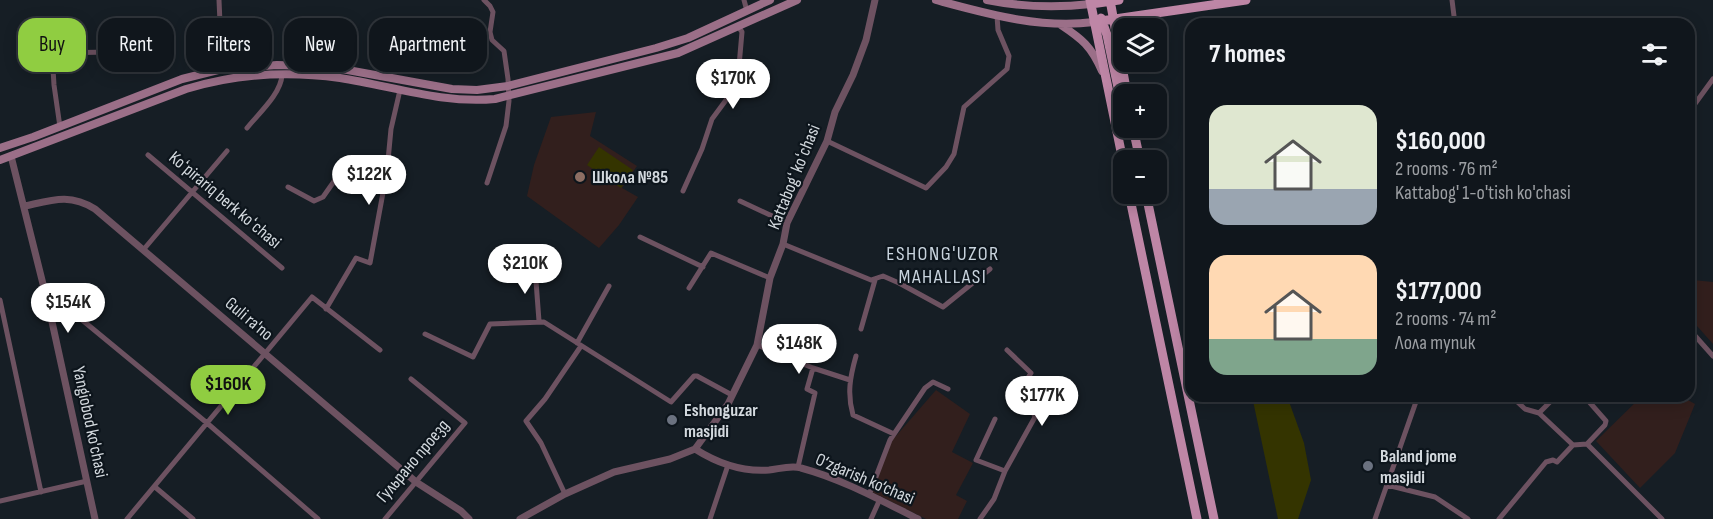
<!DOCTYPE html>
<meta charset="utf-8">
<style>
:root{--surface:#10161c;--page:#191f25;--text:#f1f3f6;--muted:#9c9fa3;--line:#30353b;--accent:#90cd41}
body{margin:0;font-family:"Sofia Sans Condensed",sans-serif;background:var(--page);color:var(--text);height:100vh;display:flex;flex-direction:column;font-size:22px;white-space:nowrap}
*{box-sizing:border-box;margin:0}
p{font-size:20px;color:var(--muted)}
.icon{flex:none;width:33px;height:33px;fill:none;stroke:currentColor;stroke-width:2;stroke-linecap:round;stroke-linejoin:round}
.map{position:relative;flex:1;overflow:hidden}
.sheet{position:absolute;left:1185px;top:18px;width:510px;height:384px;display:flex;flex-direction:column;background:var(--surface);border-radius:18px;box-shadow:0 3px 15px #0003,0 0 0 2px var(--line)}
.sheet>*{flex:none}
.guide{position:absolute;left:18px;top:18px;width:570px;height:54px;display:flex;gap:12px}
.tools{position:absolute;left:1113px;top:18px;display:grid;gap:12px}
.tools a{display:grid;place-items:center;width:54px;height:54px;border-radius:12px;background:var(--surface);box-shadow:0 3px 15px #0003,0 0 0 2px var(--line);font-size:30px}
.price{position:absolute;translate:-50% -51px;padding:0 14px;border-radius:21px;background:#fff;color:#222;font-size:20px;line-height:39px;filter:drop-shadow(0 2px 3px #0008)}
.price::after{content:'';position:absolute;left:50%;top:36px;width:18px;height:14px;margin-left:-9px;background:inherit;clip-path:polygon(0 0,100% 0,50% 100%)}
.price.active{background:var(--accent);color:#111}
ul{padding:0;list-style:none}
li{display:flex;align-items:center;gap:18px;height:150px;padding:0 24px}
li span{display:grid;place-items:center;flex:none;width:168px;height:120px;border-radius:18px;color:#555}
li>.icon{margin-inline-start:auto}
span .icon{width:72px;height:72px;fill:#fffc;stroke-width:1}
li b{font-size:26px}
h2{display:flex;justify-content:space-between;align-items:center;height:72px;padding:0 24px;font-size:26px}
.chip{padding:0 21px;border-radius:18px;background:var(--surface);box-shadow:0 3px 15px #0003,0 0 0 2px var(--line);font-size:21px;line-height:54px}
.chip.active{background:var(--accent);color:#111}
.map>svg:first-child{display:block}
</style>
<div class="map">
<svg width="1713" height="519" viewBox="0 0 1713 519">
<rect width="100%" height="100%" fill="#161e25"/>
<path fill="#321f1d" d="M596 112 590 136 637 166 622 188 638 197 619 225 599 248 527 196 534 165 551 117Z
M1693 280 1713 282V344L1689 317V285Z
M936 390 970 414 952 452 973 463 956 495 967 501 958 519H926L872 492 892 437 896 436Z
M1642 396H1681L1695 404 1675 453 1640 488 1596 441Z"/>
<path fill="#343400" d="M599 147 633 170 621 188 587 165Z
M1252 396H1287L1304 443 1311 480 1298 519H1278Z"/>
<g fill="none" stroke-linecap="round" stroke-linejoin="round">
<path stroke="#6d5261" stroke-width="5" d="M219 0 222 69
M484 0 490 6 493 12 490 32 492 40 504 51 508 79 509 101 506 126 487 183
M744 0 747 11
M1452 0 1455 24
M1689 112 1713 79
M60 127 54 85 52 53 111 52
M247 128C258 114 281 94 282 75
M827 141 926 188 946 167 954 154 964 107 1007 69 1009 56 998 30 997 16
M148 155 282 268
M288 187 314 201 323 197 349 160 387 171
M683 191 702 149 712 119 729 96 734 85 739 66 742 32 738 26
M740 201 787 223
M640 237 703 267
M783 244 871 280 883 276 899 283 943 307 990 269
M144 249 227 151
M535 268 539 321
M689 288 711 253 770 278
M0 300 41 492
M49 308 60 306 70 310 207 423 318 519
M326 309 356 258 370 263 387 171 391 129 400 90
M861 329 875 280
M1689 329 1713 356
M425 334 473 357 490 324 544 322 671 402 694 376H697L732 395
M577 343 609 286
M757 345 813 368 850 380
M856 356C850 377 847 394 853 415L894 434
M1511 396 1525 409 1539 413 1573 445 1587 444 1605 425 1606 421 1584 396
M1539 413 1556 396
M995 419 976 460 1005 471
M1587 444 1662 519
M798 467 815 393 807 389 813 368
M1387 485 1435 497 1468 519
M155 487 193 519
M565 494 541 443 526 421 545 399 581 346
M869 495 890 440 925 388 933 382 948 389
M0 501 87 481
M127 519 312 297 380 350
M385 519 465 423 411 379
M710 519 728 465
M871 519 880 499
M980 519 994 499 1005 471 1035 417 1034 414 1014 400 1031 373 1007 350
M1375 519 1418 396
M1499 519 1546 462 1553 460 1557 462 1573 445"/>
<path stroke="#6d5261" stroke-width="7" d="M11 156 49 308 95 519
M25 206C52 200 70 193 95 209L416 482 461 511 469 519
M695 449C717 463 743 472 769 470 779 469 791 465 801 468 842 479 880 500 918 519
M520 519 565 494 614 472 670 459 695 449 728 404 757 345 770 278 783 244 787 223 827 141 835 112 853 75 866 40 875 0"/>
<path stroke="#9b6f88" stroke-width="8" d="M936 0C988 14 1040 29 1094 22
M987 0C1022 7 1055 8 1091 4
M1061 25C1082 39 1091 46 1102 71
M0 148 33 137 182 79 222 69 277 65 307 66 342 69 452 89 477 90 508 86 656 48 688 38 770 0
M0 160 186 89C235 74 289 71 340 78 392 86 442 104 495 99L678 53 797 0"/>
<path stroke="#be86a6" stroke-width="9" d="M1090 0 1124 166
M1110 0 1127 94
M1091 4 1119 0
M1101 18 1107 35 1124 116
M1094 22 1246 0
M1133 28 1150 15
M1133 128 1140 160
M1129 194 1197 519
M1146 194 1214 519"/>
</g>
<circle fill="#8d6e63" stroke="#0d151c" stroke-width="2" cx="580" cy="177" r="6"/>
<g fill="#6b7280" stroke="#0d151c" stroke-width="2">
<circle cx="672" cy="420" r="6"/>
<circle cx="1368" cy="466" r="6"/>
</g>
<g text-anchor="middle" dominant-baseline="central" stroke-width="4.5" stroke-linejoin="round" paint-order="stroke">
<g font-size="18" font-weight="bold" fill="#d3d9de" stroke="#0d151c" text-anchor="start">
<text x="592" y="177">Школа №85</text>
<text x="684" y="410">Eshonguzar<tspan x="684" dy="21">masjidi</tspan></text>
<text x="1380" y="456">Baland jome<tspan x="1380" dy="21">masjidi</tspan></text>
</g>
<g font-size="18" fill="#d3d9de" stroke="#0d151c">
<text transform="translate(794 177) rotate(-68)">Kattabogʻ koʻchasi</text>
<text transform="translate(225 200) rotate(40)">Koʻpirariq berk koʻchasi</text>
<text transform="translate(249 319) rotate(40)">Guli ra'no</text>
<text transform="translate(90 422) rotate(78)">Yangiobod ko'chasi</text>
<text transform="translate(413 461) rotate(-50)">Гульрано проезд</text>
<text transform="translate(865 479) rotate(23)">O‘zgarish ko‘chasi</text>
</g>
<g font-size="20" letter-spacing="1.5" fill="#c9d4de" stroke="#0d151c">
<text x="943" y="254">ESHONG'UZOR<tspan x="943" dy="23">MAHALLASI</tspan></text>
</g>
</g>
</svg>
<div class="tools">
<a><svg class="icon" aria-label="layers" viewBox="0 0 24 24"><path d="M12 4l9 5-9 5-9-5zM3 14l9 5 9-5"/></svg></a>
<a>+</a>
<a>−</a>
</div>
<b class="price" style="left:733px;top:110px">$170K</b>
<b class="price" style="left:369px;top:206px">$122K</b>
<b class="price" style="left:525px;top:295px">$210K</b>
<b class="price" style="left:68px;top:334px">$154K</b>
<b class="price" style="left:799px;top:375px">$148K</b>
<b class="price active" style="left:228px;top:416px">$160K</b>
<b class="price" style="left:1042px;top:427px">$177K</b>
<div class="guide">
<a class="chip active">Buy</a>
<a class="chip">Rent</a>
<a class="chip">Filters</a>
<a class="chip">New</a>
<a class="chip">Apartment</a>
</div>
<section class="sheet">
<h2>7 homes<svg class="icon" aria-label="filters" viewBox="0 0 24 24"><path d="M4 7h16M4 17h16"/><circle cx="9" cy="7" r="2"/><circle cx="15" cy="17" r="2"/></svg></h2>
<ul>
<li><span style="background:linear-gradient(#dfe7d0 70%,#9aa5b1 0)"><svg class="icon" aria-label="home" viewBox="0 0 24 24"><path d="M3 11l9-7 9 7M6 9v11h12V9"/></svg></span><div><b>$160,000</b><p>2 rooms · 76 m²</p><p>Kattabog' 1-o'tish ko'chasi</p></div></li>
<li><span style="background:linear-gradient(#ffd9b3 70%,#7fa58c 0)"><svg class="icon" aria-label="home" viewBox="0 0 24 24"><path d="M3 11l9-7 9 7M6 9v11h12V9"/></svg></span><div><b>$177,000</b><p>2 rooms · 74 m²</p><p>Лола тупик</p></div></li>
</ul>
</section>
</div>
